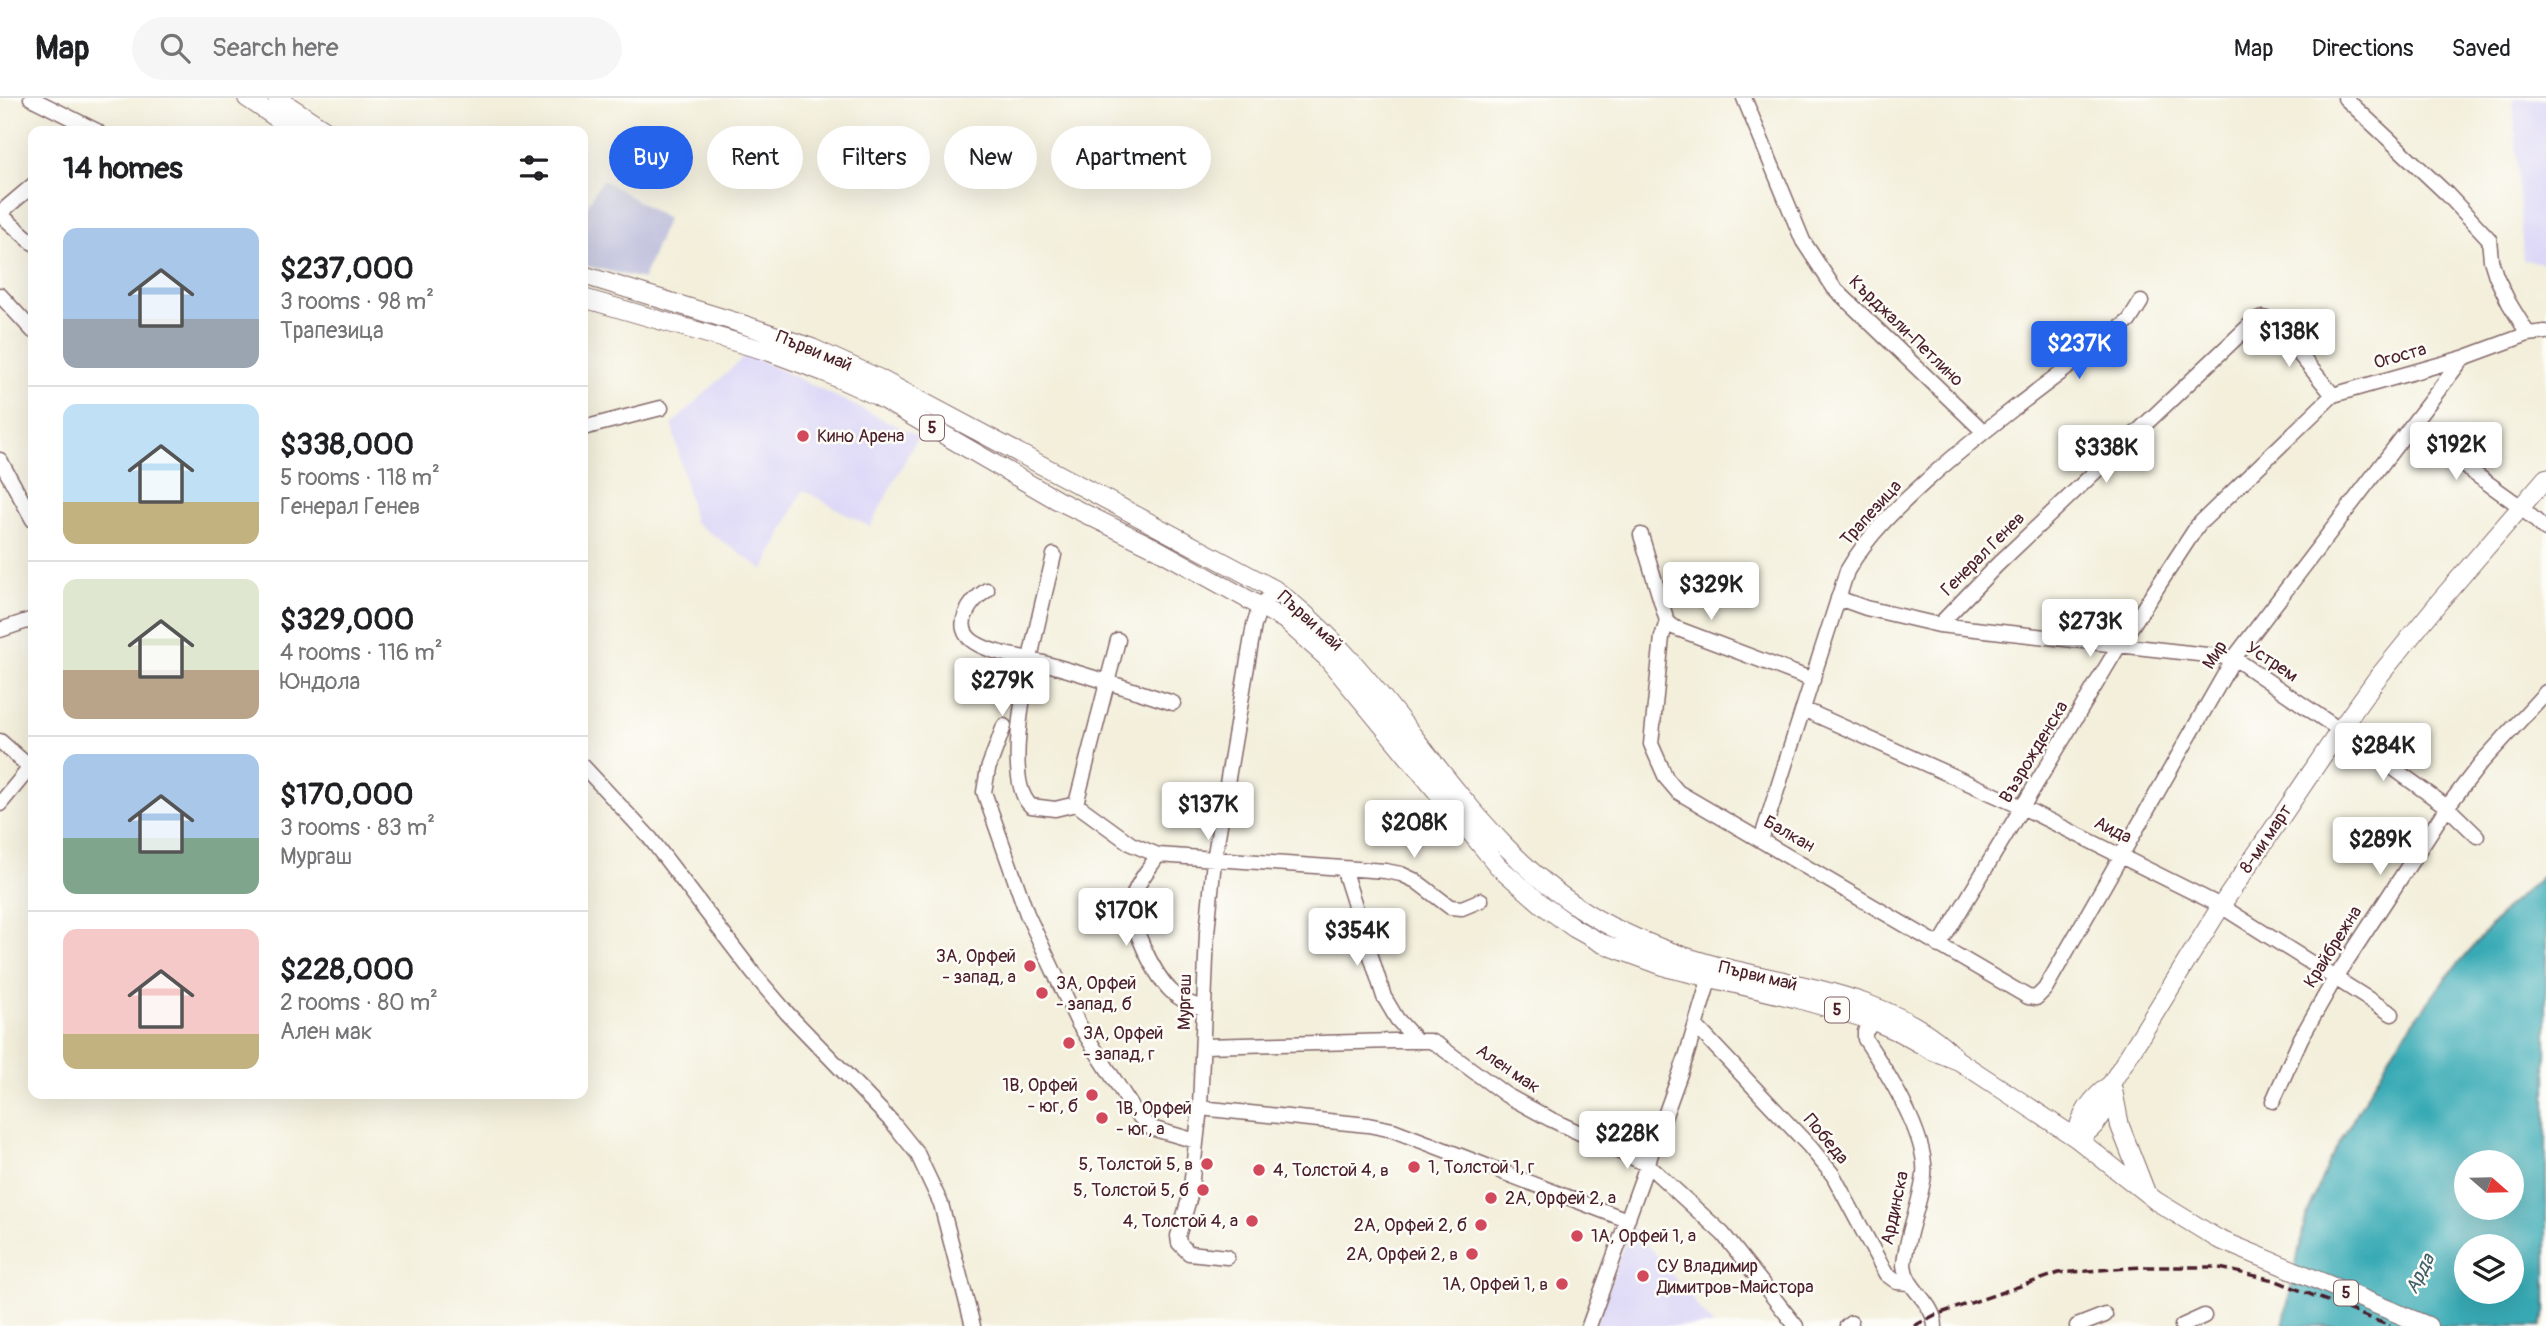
<!DOCTYPE html>
<meta charset="utf-8">
<style>
:root{--surface:#fff;--page:#f6f6f6;--text:#202124;--muted:#757577;--line:#e0e0e0;--accent:#2563eb}
body{margin:0;font-family:Pangolin,sans-serif;background:var(--page);color:var(--text);height:100vh;display:flex;flex-direction:column;font-size:26px;white-space:nowrap}
*{box-sizing:border-box;margin:0}
p{font-size:23px;color:var(--muted)}
.icon{flex:none;width:38px;height:38px;fill:none;stroke:currentColor;stroke-width:2;stroke-linecap:round;stroke-linejoin:round}
.map{position:relative;flex:1;overflow:hidden}
.details{position:absolute;left:28px;top:28px;width:560px;height:973px;display:flex;flex-direction:column;background:var(--surface);border-radius:14px;box-shadow:0 7px 28px #0002}
.details>*{flex:none}
.banner{position:absolute;left:609px;top:28px;width:665px;height:63px;display:flex;gap:14px}
.needle{width:46px;rotate:110deg}
.tools{position:absolute;left:2454px;top:1052px;display:grid;gap:14px}
.tools a{display:grid;place-items:center;width:70px;height:70px;border-radius:50%;background:var(--surface);box-shadow:0 7px 28px #0002;font-size:35px}
.price{position:absolute;translate:-50% -60px;padding:0 16px;border-radius:7px;background:#fff;color:#222;font-size:23px;line-height:46px;filter:drop-shadow(0 2px 4px #0008)}
.price::after{content:'';position:absolute;left:50%;top:42px;width:21px;height:16px;margin-left:-10px;background:inherit;clip-path:polygon(0 0,100% 0,50% 100%)}
.price.current{background:var(--accent);color:#fff}
ul{padding:0;list-style:none}
li{display:flex;align-items:center;gap:21px;height:175px;padding:0 35px}
li+li{border-top:2px solid var(--line)}
li span{display:grid;place-items:center;flex:none;width:196px;height:140px;border-radius:14px;color:#555}
li>.icon{margin-inline-start:auto}
span .icon{width:84px;height:84px;fill:#fffc;stroke-width:1}
li b{font-size:30px}
h2{display:flex;justify-content:space-between;align-items:center;height:84px;padding:0 35px;font-size:30px}
.tag{padding:0 24px;border-radius:32px;background:var(--surface);box-shadow:0 7px 28px #0002;font-size:24px;line-height:63px}
.tag.current{background:var(--accent);color:#fff}
header{display:flex;align-items:center;gap:42px;box-sizing:border-box;height:98px;padding:0 35px;background:var(--surface);border-bottom:2px solid var(--line)}
header strong{font-size:33px}
nav{display:flex;gap:38px;margin-inline-start:auto;font-size:24px}
.search{width:490px;height:63px;background:var(--page);display:flex;align-items:center;gap:18px;box-sizing:border-box;padding:0 24px;border-radius:38px;color:var(--muted);font-size:26px}
.map>svg:first-child{display:block}
</style>
<header>
<strong>Map</strong>
<div class="search"><svg class="icon" aria-label="search" viewBox="0 0 24 24"><circle cx="10" cy="10" r="6"/><path d="M15 15l6 6"/></svg>Search here</div>
<nav><a>Map</a><a>Directions</a><a>Saved</a></nav>
</header>
<div class="map">
<svg width="2546" height="1228" viewBox="0 0 2546 1228">
<rect width="100%" height="100%" fill="#fdfcf7"/>
<filter id="ink" filterUnits="userSpaceOnUse"><feTurbulence type="fractalNoise" baseFrequency=".0143" numOctaves="2"/><feDisplacementMap in="SourceGraphic" scale="14" xChannelSelector="R" yChannelSelector="G"/><feConvolveMatrix kernelMatrix="1 2 1 2 8 2 1 2 1" color-interpolation-filters="sRGB"/></filter>
<filter id="wash" filterUnits="userSpaceOnUse"><feTurbulence type="fractalNoise" baseFrequency=".00686" numOctaves="4" result="noise"/><feDisplacementMap in="SourceGraphic" scale="28" xChannelSelector="R" yChannelSelector="G"/><feGaussianBlur stdDeviation="1.57" result="paint"/><feColorMatrix in="noise" values="0 0 0 0 0 0 0 0 0 0 0 0 0 0 0 0 0 1.4 0 .05"/><feComposite in="paint" operator="in"/></filter>
<g filter="url(#wash)">
<rect width="100%" height="100%" fill="#f3efdb"/>
<path fill="#dbd6f7" d="M2513 0H2546V165L2523 162Z
M747 256 918 338 870 429 803 392 764 472 694 424 672 326Z
M1631 1127 1714 1228H1595Z"/>
<path fill="#c1c2dd" d="M602 81 667 121 643 181 583 167V115Z"/>
<path fill="#39aab5" stroke="#426470" stroke-width="2" fill-rule="evenodd" d="M2546 775V1214L2541 1228H2283L2305 1123 2329 1063 2395 949 2446 880 2507 809ZM2466 1064H2511V1110H2466ZM2466 1148H2511V1194H2466Z"/>
</g>
<g filter="url(#ink)">
<g fill="none" stroke-linecap="round" stroke-linejoin="round">
<defs>
<path id="minor" d="M31 0 97 33
M1744 0 1803 143 1834 190 1983 333
M2345 0 2447 96 2489 141 2491 162 2496 178 2509 205 2528 236
M0 115 33 87
M0 116 33 145
M0 197 33 233
M583 330 661 310
M2411 330 2521 409 2546 432
M0 362 33 422
M1641 437 1667 523 1673 529 1813 582
M1054 457C1044 503 994 676 1031 708L1055 711 1076 706
M987 492C970 503 951 529 974 544 991 555 1013 557 1032 562 1079 574 1126 590 1173 605
M1838 500 1866 510 1939 527 2234 560 2353 641 2447 709 2477 738
M1667 523 1662 539 1651 646 1666 680 1678 694 2028 899 2036 900 2045 891 2234 560 2463 260
M1939 527 1997 467 2254 223 2264 220 2272 223 2333 297
M0 532 33 521
M1803 611 2024 710 2221 808 2392 916
M1004 628 988 671 984 694 1027 816 1078 925 1135 1014 1151 1030 1196 1043
M0 643 33 672
M583 668 650 740 753 875 787 915 892 1024 917 1055 941 1106 973 1228
M0 706 33 666
M1076 706 1131 746 1158 757 1385 773 1401 776 1416 783 1450 809 1462 810 1481 802
M1076 706 1118 542
M1761 742 1847 473C1869 434 1903 404 1936 374 1998 320 2064 273 2129 223L2141 204
M1158 757C1150 770 1137 784 1133 799 1126 822 1154 876 1171 893 1180 902 1191 907 1204 910
M1343 770 1384 899 1397 921 1417 943
M1939 848 2120 546 2198 427 2333 297 2463 260 2528 236 2546 234
M1874 923 1865 934V941C1887 974 1928 1038 1924 1077 1920 1108 1906 1137 1904 1167 1906 1192 1934 1203 1935 1228
M1696 928 1810 1049 1833 1077 1886 1176 1897 1184 1909 1185
M1204 948 1394 943H1430L1438 947 1506 997 1550 1021 1648 1067 1723 1136 1796 1228
M2273 1003 2301 940 2334 882 2447 709 2481 665 2546 594
M1200 1010 1368 1027 1393 1032 1627 1122
M1227 1159 1189 1155 1179 1145 1178 1138 1190 1098 1200 1010 1207 835 1214 762 1254 527 1259 512 1274 491
M1589 1228 1686 959 1712 872
M1847 1228 1851 1225
M2077 1228 2105 1217
M2182 1228 2204 1218"/>
<path id="major" d="M247 0 296 33
M277 0 327 33
M583 177 736 224 812 250 878 280 1274 491C1404 586 1464 754 1612 829 1643 844 1676 857 1710 866 1789 887 1895 897 1954 958
M583 200 770 254 824 274 877 298 1057 402 1155 450 1285 522 1326 559 1498 768 1544 808 1574 830 1601 845 1669 870 1798 901 1874 923 1897 933 1931 952 1959 963 2076 1040 2156 1103 2218 1141 2428 1228
M2113 992 2120 1028 2145 1092
M2076 1040C2100 1030 2107 1010 2111 986L2221 808 2340 632 2375 583 2439 504 2546 380
M2076 1040C2080 1016 2092 1000 2111 986"/>
</defs>
<use href="#minor" stroke="#856869" stroke-width="17"/>
<use href="#major" stroke="#856869" stroke-width="20"/>
<use href="#minor" stroke="#fff" stroke-width="14"/>
<use href="#major" stroke="#fff" stroke-width="18"/>
<path stroke="#4a1f2b" stroke-width="3.5" stroke-dasharray="10 5" stroke-linecap="butt" d="M1914 1228 1935 1217 2059 1175 2141 1169H2215L2274 1182 2390 1228"/>
</g>
</g>
<g fill="#d1495b" stroke="#fdfcf7" stroke-width="2.5">
<circle cx="803" cy="338" r="7"/>
<circle cx="1030" cy="868" r="7"/>
<circle cx="1042" cy="895" r="7"/>
<circle cx="1069" cy="945" r="7"/>
<circle cx="1092" cy="997" r="7"/>
<circle cx="1102" cy="1020" r="7"/>
<circle cx="1207" cy="1066" r="7"/>
<circle cx="1414" cy="1069" r="7"/>
<circle cx="1259" cy="1072" r="7"/>
<circle cx="1203" cy="1092" r="7"/>
<circle cx="1491" cy="1100" r="7"/>
<circle cx="1252" cy="1123" r="7"/>
<circle cx="1481" cy="1127" r="7"/>
<circle cx="1577" cy="1138" r="7"/>
<circle cx="1472" cy="1156" r="7"/>
<circle cx="1643" cy="1178" r="7"/>
<circle cx="1562" cy="1186" r="7"/>
</g>
<g text-anchor="middle" dominant-baseline="central" stroke-width="5" stroke-linejoin="round" paint-order="stroke">
<g fill="#fdfcf7" stroke="#806168" stroke-width="2">
<rect x="920" y="317.5" width="24" height="25" rx="5"/>
<rect x="1825" y="899.5" width="24" height="25" rx="5"/>
<rect x="2334" y="1182.5" width="24" height="25" rx="5"/>
</g>
<g font-size="16" font-weight="bold" fill="#4a1f2b">
<text x="932" y="330">5</text>
<text x="1837" y="912">5</text>
<text x="2346" y="1195">5</text>
</g>
<g font-size="18" fill="#4a1f2b" stroke="#fdfcf7">
<text transform="translate(1906 233) rotate(44)">Кърджали-Петлино</text>
<text transform="translate(814 253) rotate(22)">Първи май</text>
<text transform="translate(2400 258) rotate(-16)">Огоста</text>
<text transform="translate(1871 415) rotate(-48)">Трапезица</text>
<text transform="translate(1983 456) rotate(-45)">Генерал Генев</text>
<text transform="translate(1310 523) rotate(42)">Първи май</text>
<text transform="translate(2215 557) rotate(-58)">Мир</text>
<text transform="translate(2272 564) rotate(33)">Устрем</text>
<text transform="translate(2034 654) rotate(-59)">Възрожденска</text>
<text transform="translate(2113 732) rotate(26)">Аида</text>
<text transform="translate(1789 736) rotate(30)">Балкан</text>
<text transform="translate(2266 741) rotate(-56)">8-ми март</text>
<text transform="translate(2333 849) rotate(-58)">Крайбрежна</text>
<text transform="translate(1758 878) rotate(13)">Първи май</text>
<text transform="translate(1185 904) rotate(-89)">Мургаш</text>
<text transform="translate(1508 971) rotate(34)">Ален мак</text>
<text transform="translate(1826 1041) rotate(50)">Победа</text>
<text transform="translate(1895 1110) rotate(-78)">Ардинска</text>
</g>
<g font-size="18" fill="#4a1f2b" stroke="#fdfcf7" text-anchor="start">
<text x="817" y="338">Кино Арена</text>
<text x="1016" y="858" text-anchor="end">3А, Орфей<tspan x="1016" dy="21">- запад, а</tspan></text>
<text x="1056" y="885">3А, Орфей<tspan x="1056" dy="21">- запад, б</tspan></text>
<text x="1083" y="935">3А, Орфей<tspan x="1083" dy="21">- запад, г</tspan></text>
<text x="1078" y="987" text-anchor="end">1В, Орфей<tspan x="1078" dy="21">- юг, б</tspan></text>
<text x="1116" y="1010">1В, Орфей<tspan x="1116" dy="21">- юг, а</tspan></text>
<text x="1193" y="1066" text-anchor="end">5, Толстой 5, в</text>
<text x="1428" y="1069">1, Толстой 1, г</text>
<text x="1273" y="1072">4, Толстой 4, в</text>
<text x="1189" y="1092" text-anchor="end">5, Толстой 5, б</text>
<text x="1505" y="1100">2А, Орфей 2, а</text>
<text x="1238" y="1123" text-anchor="end">4, Толстой 4, а</text>
<text x="1467" y="1127" text-anchor="end">2А, Орфей 2, б</text>
<text x="1591" y="1138">1А, Орфей 1, а</text>
<text x="1458" y="1156" text-anchor="end">2А, Орфей 2, в</text>
<text x="1657" y="1168">СУ Владимир<tspan x="1657" dy="21">Димитров-Майстора</tspan></text>
<text x="1548" y="1186" text-anchor="end">1А, Орфей 1, в</text>
</g>
<g font-size="19" font-style="italic" fill="#425e69" stroke="#fdfcf7">
<text transform="translate(2420 1176) rotate(-63)">Арда</text>
</g>
</g>
</svg>
<div class="tools">
<a><svg class="needle" viewBox="-14 -14 28 28"><path d="M0-13l5 13h-10z" fill="#e53935"/><path d="M0 13l5-13h-10z" fill="#757577"/></svg></a>
<a><svg class="icon" aria-label="layers" viewBox="0 0 24 24"><path d="M12 4l9 5-9 5-9-5zM3 14l9 5 9-5"/></svg></a>
</div>
<b class="price" style="left:2289px;top:271px">$138K</b>
<b class="price current" style="left:2079px;top:283px">$237K</b>
<b class="price" style="left:2456px;top:384px">$192K</b>
<b class="price" style="left:2106px;top:387px">$338K</b>
<b class="price" style="left:1711px;top:524px">$329K</b>
<b class="price" style="left:2090px;top:561px">$273K</b>
<b class="price" style="left:1002px;top:620px">$279K</b>
<b class="price" style="left:2383px;top:685px">$284K</b>
<b class="price" style="left:1208px;top:744px">$137K</b>
<b class="price" style="left:1414px;top:762px">$208K</b>
<b class="price" style="left:2380px;top:779px">$289K</b>
<b class="price" style="left:1126px;top:850px">$170K</b>
<b class="price" style="left:1357px;top:870px">$354K</b>
<b class="price" style="left:1627px;top:1073px">$228K</b>
<div class="banner">
<a class="tag current">Buy</a>
<a class="tag">Rent</a>
<a class="tag">Filters</a>
<a class="tag">New</a>
<a class="tag">Apartment</a>
</div>
<section class="details">
<h2>14 homes<svg class="icon" aria-label="filters" viewBox="0 0 24 24"><path d="M4 7h16M4 17h16"/><circle cx="9" cy="7" r="2"/><circle cx="15" cy="17" r="2"/></svg></h2>
<ul>
<li><span style="background:linear-gradient(#a9c7e8 65%,#9aa5b1 0)"><svg class="icon" aria-label="home" viewBox="0 0 24 24"><path d="M3 11l9-7 9 7M6 9v11h12V9"/></svg></span><div><b>$237,000</b><p>3 rooms · 98 m²</p><p>Трапезица</p></div></li>
<li><span style="background:linear-gradient(#bfe0f5 70%,#c2b280 0)"><svg class="icon" aria-label="home" viewBox="0 0 24 24"><path d="M3 11l9-7 9 7M6 9v11h12V9"/></svg></span><div><b>$338,000</b><p>5 rooms · 118 m²</p><p>Генерал Генев</p></div></li>
<li><span style="background:linear-gradient(#dfe7d0 65%,#b9a48a 0)"><svg class="icon" aria-label="home" viewBox="0 0 24 24"><path d="M3 11l9-7 9 7M6 9v11h12V9"/></svg></span><div><b>$329,000</b><p>4 rooms · 116 m²</p><p>Юндола</p></div></li>
<li><span style="background:linear-gradient(#a9c7e8 60%,#7fa58c 0)"><svg class="icon" aria-label="home" viewBox="0 0 24 24"><path d="M3 11l9-7 9 7M6 9v11h12V9"/></svg></span><div><b>$170,000</b><p>3 rooms · 83 m²</p><p>Мургаш</p></div></li>
<li><span style="background:linear-gradient(#f6c9c9 75%,#c2b280 0)"><svg class="icon" aria-label="home" viewBox="0 0 24 24"><path d="M3 11l9-7 9 7M6 9v11h12V9"/></svg></span><div><b>$228,000</b><p>2 rooms · 80 m²</p><p>Ален мак</p></div></li>
</ul>
</section>
</div>
